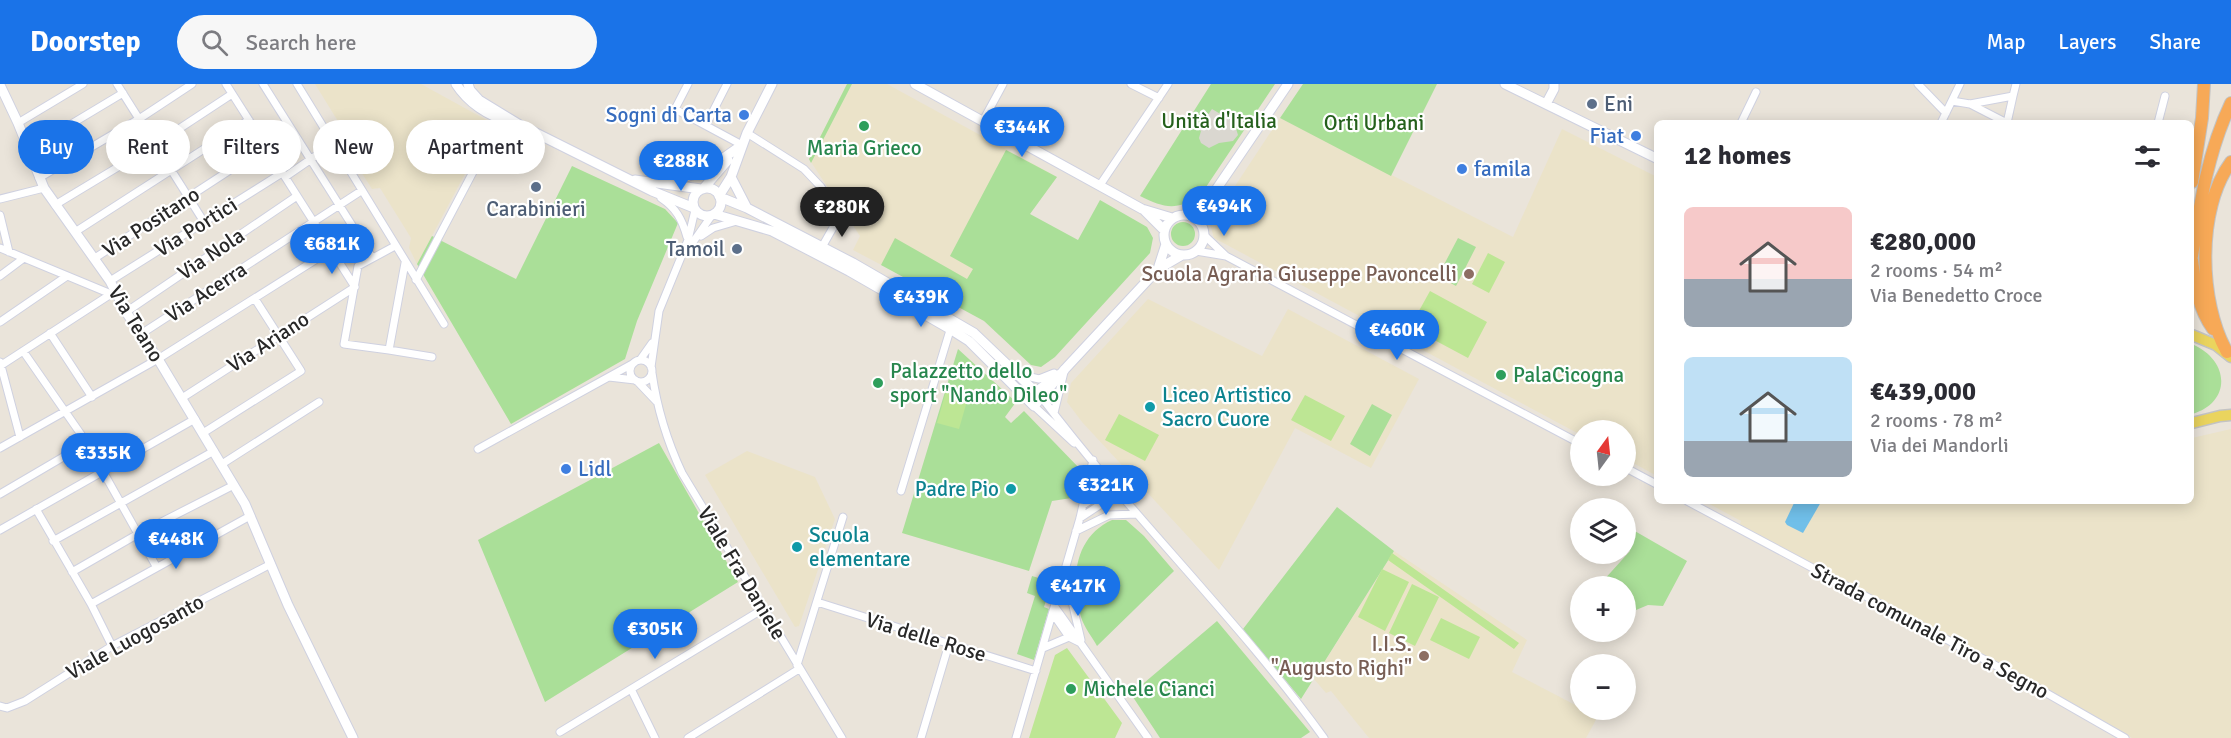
<!DOCTYPE html>
<meta charset="utf-8">
<style>
:root{--surface:#fff;--page:#f7f7f7;--text:#2b2b33;--muted:#7c7c81;--accent:#1a73e8}
body{margin:0;font-family:Signika,sans-serif;background:var(--page);color:var(--text);height:100vh;display:flex;flex-direction:column;font-size:22px;white-space:nowrap}
*{box-sizing:border-box;margin:0}
p{font-size:20px;color:var(--muted)}
.icon{flex:none;width:33px;height:33px;fill:none;stroke:currentColor;stroke-width:2;stroke-linecap:round;stroke-linejoin:round}
.map{position:relative;flex:1;overflow:hidden}
.panel{position:absolute;left:1654px;top:36px;width:540px;height:384px;display:flex;flex-direction:column;background:var(--surface);border-radius:9px;box-shadow:0 3px 15px #0003}
.panel>*{flex:none}
.banner{position:absolute;left:18px;top:36px;width:570px;height:54px;display:flex;gap:12px}
.needle{width:39px;rotate:15deg}
.controls{position:absolute;left:1570px;top:336px;display:grid;gap:12px}
.controls a{display:grid;place-items:center;width:66px;height:66px;border-radius:50%;background:var(--surface);box-shadow:0 3px 15px #0003;font-size:30px}
.price{position:absolute;translate:-50% -51px;padding:0 14px;border-radius:21px;background:var(--accent);color:#fff;font-size:20px;line-height:39px;filter:drop-shadow(0 2px 3px #0008)}
.price::after{content:'';position:absolute;left:50%;top:36px;width:18px;height:14px;margin-left:-9px;background:inherit;clip-path:polygon(0 0,100% 0,50% 100%)}
.price.selected{background:#222;color:#fff}
ul{padding:0;list-style:none}
li{display:flex;align-items:center;gap:18px;height:150px;padding:0 30px}
li span{display:grid;place-items:center;flex:none;width:168px;height:120px;border-radius:9px;color:#555}
li>.icon{margin-inline-start:auto}
span .icon{width:72px;height:72px;fill:#fffc;stroke-width:1}
li b{font-size:26px}
h2{display:flex;justify-content:space-between;align-items:center;height:72px;padding:0 30px;font-size:26px}
.chip{padding:0 21px;border-radius:27px;background:var(--surface);box-shadow:0 3px 15px #0003;font-size:21px;line-height:54px}
.chip.selected{background:var(--accent);color:#fff}
header{display:flex;align-items:center;gap:36px;box-sizing:border-box;height:84px;padding:0 30px;background:var(--accent);color:#fff}
header strong{font-size:28px}
nav{display:flex;gap:33px;margin-inline-start:auto;font-size:21px}
.search{width:420px;height:54px;background:var(--page);display:flex;align-items:center;gap:15px;box-sizing:border-box;padding:0 21px;border-radius:33px;color:var(--muted);font-size:22px}
.map>svg:first-child{display:block}
</style>
<header>
<strong>Doorstep</strong>
<div class="search"><svg class="icon" aria-label="search" viewBox="0 0 24 24"><circle cx="10" cy="10" r="6"/><path d="M15 15l6 6"/></svg>Search here</div>
<nav><a>Map</a><a>Layers</a><a>Share</a></nav>
</header>
<div class="map">
<svg width="2231" height="654" viewBox="0 0 2231 654">
<rect width="100%" height="100%" fill="#eae4da"/>
<path fill="#ebe3c9" d="M315 0H421L492 39 417 180 409 164 411 154 380 104 372 105 356 80 357 68Z
M847 0H887L1057 93 959 222 853 166 860 152 809 75Z
M1280 34 1513 153 1562 45 1657 93V392L1626 375V346H1581V351L1214 154 1210 140Z
M1148 215 1262 272 1288 225 1419 295 1371 384 1295 344 1219 486 1082 338 1067 318 1071 299Z
M2231 345V654H2132L2030 595 1739 443 1741 437 1704 417H2054L2058 419 2060 417H2192V354Z
M747 367 815 393 835 435 799 542 795 543 705 391Z
M1394 467 1527 556 1512 588 1581 624V626L1598 632 1586 654H1369L1331 607 1326 609 1314 595Z"/>
<path fill="#aadf98" d="M847 0H852L811 79 809 75Z
M1211 0H1275L1200 112C1176 127 1164 124 1140 112Z
M1303 0H1437L1391 92 1280 34Z
M1006 66 1057 93 1030 130 1078 156 1100 116 1147 143 1153 154 1150 169 1055 273 1041 283 1031 281 984 237 881 181 895 154 967 195 973 185 950 172Z
M572 82 665 125 678 139 637 237 625 275 511 340 417 180 432 152 516 195Z
M1171 150a12 12 0 1 1 24 0a12 12 0 1 1-24 0Z
M1458 154 1476 163 1456 202 1438 192Z
M2192 260C2231 277 2231 319 2192 330Z
M958 265 1016 318 1005 333 1011 339 1024 327 1081 386 1084 393 1078 413 1052 417 1029 487 902 449Z
M1372 320 1392 331 1370 372 1350 360Z
M659 359 738 498 545 618 478 456Z
M1337 423 1394 467 1301 615 1243 545Z
M1112 436H1126L1144 452 1174 487 1097 562C1092 553 1084 543 1081 533 1070 497 1074 453 1112 436Z
M1626 442 1687 477 1663 522 1648 521 1636 526 1626 537V502H1603L1602 498 1630 467 1626 463Z
M1032 492 1052 498 1044 523 1049 525 1034 576 1017 570 1035 512 1027 509Z
M1217 537 1310 648 1301 654H1160L1131 610Z"/>
<path fill="#bde694" d="M1488 169 1505 178 1489 209 1472 200Z
M1430 207 1487 238 1468 274 1410 243Z
M947 304 969 310 959 345 937 339Z
M1305 311 1345 332 1331 357 1291 336Z
M1119 330 1159 351 1145 377 1105 356Z
M1392 469 1519 559 1514 565 1388 476Z
M1382 485 1409 498 1385 547 1358 533Z
M1412 500 1439 513 1415 562 1389 549Z
M1441 534 1480 553 1469 575 1430 556Z
M1067 564 1122 639 1115 654H1029L1055 571Z"/>
<path fill="#dad7d0" d="M1212 25 1234 38 1238 51 1233 57 1219 59 1209 64 1201 59 1199 54 1201 47 1198 45Z"/>
<path fill="#70bfe9" d="M1795 417 1821 418 1803 449 1787 441 1785 438Z"/>
<g fill="none" stroke-linecap="round" stroke-linejoin="round">
<defs>
<path id="street" d="M117 0 204 138
M226 0 355 203
M263 0 372 173
M297 0 444 240
M688 0 675 25 742 61
M1131 0 1159 14
M1918 0 1946 29
M1952 17 1970 20 2013 12 2016 0
M1970 20 2007 39
M983 37 1003 0
M18 39 83 0
M1741 39 1756 8
M1941 39 1960 0
M2007 39 2013 12
M2158 39 2165 12
M706 41 727 0
M747 49 804 85 821 103 839 133 822 163
M28 66 123 9
M285 93 333 60
M39 94 139 35 192 0
M1100 101 1168 0
M661 114C676 124 682 135 687 153
M0 115 44 104
M55 121 156 60 232 10
M0 131 9 168
M75 148 249 36
M1204 151 1226 172 1581 360
M701 152 713 144 737 137
M0 164 111 210 114 209
M1196 167 1226 172
M686 168 712 131
M95 174 267 62
M405 179 389 266 432 273
M0 192 24 174
M416 196 501 35
M110 197 282 89
M126 228 297 112
M0 238 67 192
M50 249 92 313
M141 250 361 107
M389 266 344 260 358 182 395 162
M23 267 87 359 156 482
M640 276 652 259
M630 287a11 11 0 1 1 22 0a11 11 0 1 1-22 0Z
M0 278 20 353
M0 282 111 210
M651 283 659 227 688 156 695 126
M652 289C657 324 667 357 682 389L842 654
M1018 290 1039 295 1054 289
M609 293 635 296
M638 298 656 317
M182 314 355 203
M1026 314 1058 290
M1042 314C1131 432 1238 535 1324 654
M1034 322 1074 359
M1054 329 1064 288
M203 349 301 287 255 215
M0 364 158 275 331 166
M478 365 634 279
M222 380 319 318
M1626 384 1658 401
M901 407 951 243
M0 410 87 359
M1687 417 2034 602 2125 654
M1083 421 1112 402
M36 425 91 520 112 562
M1080 434 1118 409
M0 446 195 335
M1076 447 1109 431 1137 430
M53 457 214 367
M72 488 138 450 234 401
M1065 488 1081 556
M817 518 1036 587
M91 520 250 432
M1055 523 1148 654
M1053 530 1069 553 1079 558
M1043 564 1069 553
M797 581 843 433
M631 605 655 654
M0 622 7 624 25 617 112 562 271 480
M560 648 763 525
M688 654 799 585
M921 654 949 560
M1016 654 1080 434 1093 376"/>
<path id="secondary" d="M456 0C469 20 489 32 512 39
M468 0 470 6 479 16 520 41 652 107 694 124
M915 0 1142 125 1172 134
M1505 0 1658 75
M0 1 18 39 44 104 110 197 126 228 158 275 245 420 288 521 353 654
M1546 20 1554 5V0
M731 93 747 124
M635 96 701 105
M666 99 705 87 742 61
M693 118a14 14 0 1 1 28 0a14 14 0 1 1-28 0Z
M703 105 728 76
M719 112 731 93 747 49 772 0
M720 113 747 124 853 179 974 249 1042 314
M1144 126 1164 146
M714 130 772 147 849 187 950 245 969 257 1034 322 1065 285 1158 185 1182 171
M1164 151a20 20 0 1 1 40 0a20 20 0 1 1-40 0Z
M1202 141 1209 116 1288 0
M1158 185 1166 160"/>
<path id="primary" d="M2192 251 2216 261 2231 273
M2192 339 2220 332 2231 331"/>
<path id="highway" d="M2192 98 2202 34 2204 0
M2192 172C2200 119 2208 67 2231 19
M2192 176C2195 201 2198 224 2213 245
M2227 268C2199 219 2196 125 2231 78"/>
</defs>
<use href="#street" stroke="#cfd1e0" stroke-width="9"/>
<use href="#secondary" stroke="#cfd1e0" stroke-width="11"/>
<use href="#primary" stroke="#c3c3c3" stroke-width="13"/>
<use href="#highway" stroke="#c3c3c3" stroke-width="14"/>
<use href="#street" stroke="#fff" stroke-width="7"/>
<use href="#secondary" stroke="#fff" stroke-width="9"/>
<use href="#primary" stroke="#ead45e" stroke-width="10"/>
<use href="#highway" stroke="#f7a957" stroke-width="12"/>
</g>
<g fill="#5c6f8a" stroke="#fff" stroke-width="2">
<circle cx="1592" cy="20" r="6"/>
<circle cx="536" cy="103" r="6"/>
<circle cx="737" cy="165" r="6"/>
</g>
<g fill="#3f7fe0" stroke="#fff" stroke-width="2">
<circle cx="744" cy="31" r="6"/>
<circle cx="1636" cy="52" r="6"/>
<circle cx="1462" cy="85" r="6"/>
<circle cx="566" cy="385" r="6"/>
</g>
<g fill="#2e9e5b" stroke="#fff" stroke-width="2">
<circle cx="864" cy="42" r="6"/>
<circle cx="1501" cy="291" r="6"/>
<circle cx="878" cy="299" r="6"/>
<circle cx="1071" cy="605" r="6"/>
</g>
<g fill="#8d6e63" stroke="#fff" stroke-width="2">
<circle cx="1469" cy="190" r="6"/>
<circle cx="1424" cy="572" r="6"/>
</g>
<g fill="#0f9aa8" stroke="#fff" stroke-width="2">
<circle cx="1150" cy="323" r="6"/>
<circle cx="1011" cy="405" r="6"/>
<circle cx="797" cy="463" r="6"/>
</g>
<g text-anchor="middle" dominant-baseline="central" stroke-width="4.5" stroke-linejoin="round" paint-order="stroke">
<g font-size="21" fill="#4e5e75" stroke="#fff" text-anchor="start">
<text x="1604" y="20">Eni</text>
<text x="536" y="125" text-anchor="middle">Carabinieri</text>
<text x="725" y="165" text-anchor="end">Tamoil</text>
</g>
<g font-size="21" fill="#366cbe" stroke="#fff" text-anchor="end">
<text x="732" y="31">Sogni di Carta</text>
<text x="1624" y="52">Fiat</text>
<text x="1474" y="85" text-anchor="start">famila</text>
<text x="578" y="385" text-anchor="start">Lidl</text>
</g>
<g font-size="21" fill="#25601c" stroke="#fff">
<text x="1219" y="37">Unità d'Italia</text>
<text x="1374" y="39">Orti Urbani</text>
</g>
<g font-size="21" fill="#27864d" stroke="#fff" text-anchor="start">
<text x="864" y="64" text-anchor="middle">Maria Grieco</text>
<text x="890" y="287">Palazzetto dello<tspan x="890" dy="24">sport "Nando Dileo"</tspan></text>
<text x="1513" y="291">PalaCicogna</text>
<text x="1083" y="605">Michele Cianci</text>
</g>
<g font-size="21" fill="#282828" stroke="#fff">
<text transform="translate(151 138) rotate(-33)">Via Positano</text>
<text transform="translate(196 143) rotate(-32)">Via Portici</text>
<text transform="translate(211 170) rotate(-34)">Via Nola</text>
<text transform="translate(206 208) rotate(-33)">Via Acerra</text>
<text transform="translate(136 240) rotate(58)">Via Teano</text>
<text transform="translate(268 258) rotate(-33)">Via Ariano</text>
<text transform="translate(742 489) rotate(59)">Viale Fra Daniele</text>
<text transform="translate(1930 547) rotate(28)">Strada comunale Tiro a Segno</text>
<text transform="translate(135 553) rotate(-29)">Viale Luogosanto</text>
<text transform="translate(926 553) rotate(17)">Via delle Rose</text>
</g>
<g font-size="21" fill="#785e54" stroke="#fff" text-anchor="end">
<text x="1457" y="190">Scuola Agraria Giuseppe Pavoncelli</text>
<text x="1412" y="560">I.I.S.<tspan x="1412" dy="24">"Augusto Righi"</tspan></text>
</g>
<g font-size="21" fill="#0d838f" stroke="#fff" text-anchor="start">
<text x="1162" y="311">Liceo Artistico<tspan x="1162" dy="24">Sacro Cuore</tspan></text>
<text x="999" y="405" text-anchor="end">Padre Pio</text>
<text x="809" y="451">Scuola<tspan x="809" dy="24">elementare</tspan></text>
</g>
</g>
</svg>
<div class="controls">
<a><svg class="needle" viewBox="-14 -14 28 28"><path d="M0-13l5 13h-10z" fill="#e53935"/><path d="M0 13l5-13h-10z" fill="#7c7c81"/></svg></a>
<a><svg class="icon" aria-label="layers" viewBox="0 0 24 24"><path d="M12 4l9 5-9 5-9-5zM3 14l9 5 9-5"/></svg></a>
<a>+</a>
<a>−</a>
</div>
<b class="price" style="left:1022px;top:74px">€344K</b>
<b class="price" style="left:681px;top:108px">€288K</b>
<b class="price" style="left:1224px;top:153px">€494K</b>
<b class="price selected" style="left:842px;top:154px">€280K</b>
<b class="price" style="left:332px;top:191px">€681K</b>
<b class="price" style="left:921px;top:244px">€439K</b>
<b class="price" style="left:1397px;top:277px">€460K</b>
<b class="price" style="left:103px;top:400px">€335K</b>
<b class="price" style="left:1106px;top:432px">€321K</b>
<b class="price" style="left:176px;top:486px">€448K</b>
<b class="price" style="left:1078px;top:533px">€417K</b>
<b class="price" style="left:655px;top:576px">€305K</b>
<div class="banner">
<a class="chip selected">Buy</a>
<a class="chip">Rent</a>
<a class="chip">Filters</a>
<a class="chip">New</a>
<a class="chip">Apartment</a>
</div>
<section class="panel">
<h2>12 homes<svg class="icon" aria-label="filters" viewBox="0 0 24 24"><path d="M4 7h16M4 17h16"/><circle cx="9" cy="7" r="2"/><circle cx="15" cy="17" r="2"/></svg></h2>
<ul>
<li><span style="background:linear-gradient(#f6c9c9 60%,#9aa5b1 0)"><svg class="icon" aria-label="home" viewBox="0 0 24 24"><path d="M3 11l9-7 9 7M6 9v11h12V9"/></svg></span><div><b>€280,000</b><p>2 rooms · 54 m²</p><p>Via Benedetto Croce</p></div></li>
<li><span style="background:linear-gradient(#bfe0f5 70%,#9aa5b1 0)"><svg class="icon" aria-label="home" viewBox="0 0 24 24"><path d="M3 11l9-7 9 7M6 9v11h12V9"/></svg></span><div><b>€439,000</b><p>2 rooms · 78 m²</p><p>Via dei Mandorli</p></div></li>
</ul>
</section>
</div>
